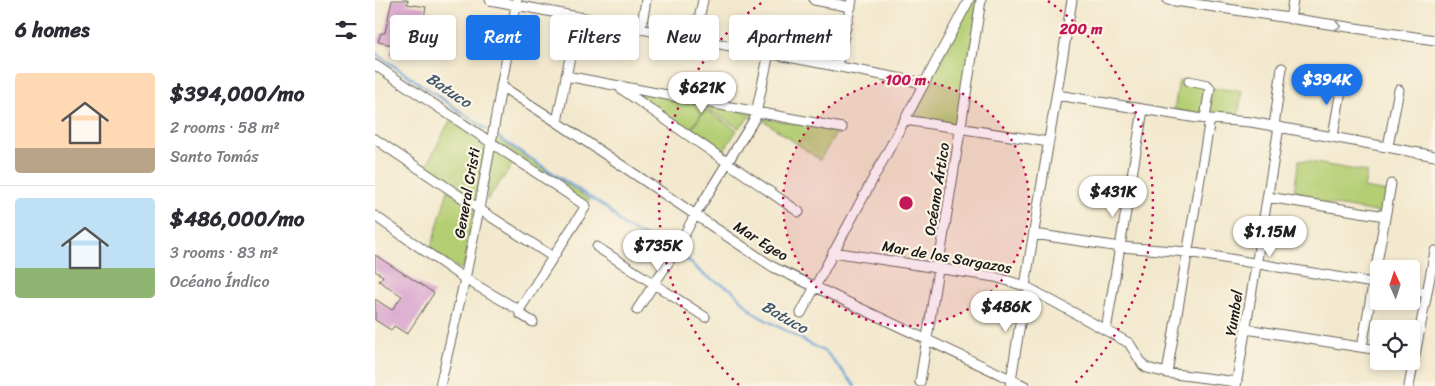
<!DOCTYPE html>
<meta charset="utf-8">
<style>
:root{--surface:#fff;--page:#f7f7f7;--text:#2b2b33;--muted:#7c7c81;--line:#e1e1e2;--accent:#1a73e8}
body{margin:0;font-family:Sriracha,sans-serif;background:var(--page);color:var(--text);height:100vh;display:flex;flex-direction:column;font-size:19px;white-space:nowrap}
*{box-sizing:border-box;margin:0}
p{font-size:16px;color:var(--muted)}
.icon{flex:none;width:28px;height:28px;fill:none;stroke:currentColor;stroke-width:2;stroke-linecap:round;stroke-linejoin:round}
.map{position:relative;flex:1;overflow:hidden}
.sheet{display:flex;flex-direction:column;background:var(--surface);width:375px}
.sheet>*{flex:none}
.guide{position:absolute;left:15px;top:15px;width:475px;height:45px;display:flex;gap:10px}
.needle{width:32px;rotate:357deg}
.controls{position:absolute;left:995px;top:260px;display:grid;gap:10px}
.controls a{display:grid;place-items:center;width:50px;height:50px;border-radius:5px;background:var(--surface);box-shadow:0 2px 8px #0003;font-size:25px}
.price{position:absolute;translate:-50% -42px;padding:0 11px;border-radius:18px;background:#fff;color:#222;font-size:16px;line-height:32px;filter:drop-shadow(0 1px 2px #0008)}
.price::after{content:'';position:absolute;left:50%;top:30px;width:15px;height:11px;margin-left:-8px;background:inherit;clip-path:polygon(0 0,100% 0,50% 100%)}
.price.current{background:var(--accent);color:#fff}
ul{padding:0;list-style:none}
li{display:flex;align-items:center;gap:15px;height:125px;padding:0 15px}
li+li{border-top:1px solid var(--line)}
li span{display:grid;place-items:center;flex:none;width:140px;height:100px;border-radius:5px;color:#555}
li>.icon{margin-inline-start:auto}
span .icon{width:60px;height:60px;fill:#fffc;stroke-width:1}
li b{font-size:21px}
h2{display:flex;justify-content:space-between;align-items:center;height:60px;padding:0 15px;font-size:21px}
.tag{padding:0 18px;border-radius:5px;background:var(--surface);box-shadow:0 2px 8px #0003;font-size:18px;line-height:45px}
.tag.current{background:var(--accent);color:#fff}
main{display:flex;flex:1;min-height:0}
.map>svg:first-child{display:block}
</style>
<main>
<section class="sheet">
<h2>6 homes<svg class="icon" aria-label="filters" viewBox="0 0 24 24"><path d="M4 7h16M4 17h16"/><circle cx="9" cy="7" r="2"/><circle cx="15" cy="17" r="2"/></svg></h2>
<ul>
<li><span style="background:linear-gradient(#ffd9b3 75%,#b9a48a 0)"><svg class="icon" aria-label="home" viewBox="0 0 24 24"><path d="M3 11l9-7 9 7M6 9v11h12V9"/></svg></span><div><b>$394,000/mo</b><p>2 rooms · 58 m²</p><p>Santo Tomás</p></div></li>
<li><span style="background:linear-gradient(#bfe0f5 70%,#8fb573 0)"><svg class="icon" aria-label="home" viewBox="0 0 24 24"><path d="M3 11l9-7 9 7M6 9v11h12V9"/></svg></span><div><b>$486,000/mo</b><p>3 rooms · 83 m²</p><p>Océano Índico</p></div></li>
</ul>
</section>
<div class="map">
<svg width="1060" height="386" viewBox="0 0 1060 386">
<rect width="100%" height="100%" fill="#fcf5e5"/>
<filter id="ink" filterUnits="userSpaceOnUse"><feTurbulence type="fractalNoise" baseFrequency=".02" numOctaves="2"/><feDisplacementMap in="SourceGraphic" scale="10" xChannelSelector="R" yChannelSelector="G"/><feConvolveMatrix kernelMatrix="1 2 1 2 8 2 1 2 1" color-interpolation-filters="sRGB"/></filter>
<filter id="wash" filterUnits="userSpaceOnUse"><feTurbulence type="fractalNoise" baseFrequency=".0096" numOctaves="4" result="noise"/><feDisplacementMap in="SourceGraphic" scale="20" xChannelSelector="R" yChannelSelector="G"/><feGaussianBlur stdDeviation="1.12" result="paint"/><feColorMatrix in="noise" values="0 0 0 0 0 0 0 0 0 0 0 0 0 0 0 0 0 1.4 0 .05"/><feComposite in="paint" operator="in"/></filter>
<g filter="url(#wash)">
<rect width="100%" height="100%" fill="#f2e8cd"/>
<path fill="#b4ce73" stroke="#687548" d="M597 0H604L584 126 535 117Z
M804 80 830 85 832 89 828 115 799 111Z
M838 88 867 91 863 118 832 116Z
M251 89 378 113 364 128 330 108 314 132Z
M330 110 362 130 348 152 316 130Z
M385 118 463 130 445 160Z
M75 120 111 146 101 203 52 165Z
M118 135 215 200 212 204 117 141Z
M116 148 139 163 112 200Z
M924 160 992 172 989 188 1012 192 1008 213 918 198Z
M73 190 100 208 88 271 55 251Z"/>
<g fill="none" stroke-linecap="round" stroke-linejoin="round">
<path stroke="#69a2d8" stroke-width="2.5" d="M0 53 111 129
M123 137 233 209 249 226 275 239 290 238 297 243
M309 249V257L329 275 356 289 380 314 452 353 480 386"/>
</g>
<g id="blocks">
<path fill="#d59dcc" d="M17 0H33L32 4 51 7 49 18 28 15 24 38 34 40 29 57 15 55 18 45 3 42 6 33H10Z
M0 255 59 293 32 334 19 326 16 330 0 320V299L17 310 27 296 4 281 8 276 0 271Z"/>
</g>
</g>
<g filter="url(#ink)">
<use href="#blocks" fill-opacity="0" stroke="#67635a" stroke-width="1"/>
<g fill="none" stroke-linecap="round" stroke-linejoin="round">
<defs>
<path id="minor" d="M115 0 549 83
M439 0 476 7
M793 0 1060 40
M915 19 918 0
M266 29 271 0
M320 39 328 0
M0 65 211 206 144 310
M462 66 477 0
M191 76 467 128
M814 81 832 85 835 88 830 118
M126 86 182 122 398 267 650 386
M245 88 424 212
M682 95 822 118 876 122 1060 156
M530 120 674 142
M182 122 203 17
M899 126 907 68
M958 136 968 79
M0 139 104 209 178 257
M1013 146 1024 90
M893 197 1010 216
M0 216 90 279 144 310 145 314 158 322
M659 234 745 247 813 252 1004 284
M222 247 330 317
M458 252 620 277 650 286 754 343 768 365 772 368 792 373 862 382
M650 286 697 0
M1036 290 1052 293
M262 310 300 252 320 215 380 118 394 53
M426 313 594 0
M871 329 1004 350
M731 330 768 110
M987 347 1016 184
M792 373 835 119
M545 382 606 0
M65 386 90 279 104 209 142 0
M635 386 648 305 655 289
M861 386 904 127
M1034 386 1060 251"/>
</defs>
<use href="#minor" stroke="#67635a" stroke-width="11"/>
<use href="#minor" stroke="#fff" stroke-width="9"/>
</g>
<defs><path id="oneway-chevron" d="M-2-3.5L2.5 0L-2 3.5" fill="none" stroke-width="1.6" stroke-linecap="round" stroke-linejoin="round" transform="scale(1.25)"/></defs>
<use stroke="#999" href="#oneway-chevron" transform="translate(963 26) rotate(8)"/>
</g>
<circle cx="531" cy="203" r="123" fill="#c2185b" fill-opacity=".12"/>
<g fill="none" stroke="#c2185b" stroke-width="2.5" stroke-dasharray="2.5 5">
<circle cx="531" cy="203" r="123"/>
<path d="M364 385A247 247 0 0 1 389 1M673 1A247 247 0 0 1 698 385"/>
</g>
<g text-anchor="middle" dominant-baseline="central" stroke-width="4.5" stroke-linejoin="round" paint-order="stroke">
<g font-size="15" fill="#1c1c1c" stroke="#fcf5e5">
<text transform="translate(562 189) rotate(-81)">Océano Ártico</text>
<text transform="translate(92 193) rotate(-80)">General Cristi</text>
<text transform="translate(386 241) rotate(32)">Mar Egeo</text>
<text transform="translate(572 257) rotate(10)">Mar de los Sargazos</text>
<text transform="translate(859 313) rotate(-81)">Yumbel</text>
</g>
<g font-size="16" font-style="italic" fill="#3f5871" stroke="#fcf5e5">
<text transform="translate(74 90) rotate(34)">Batuco</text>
<text transform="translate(410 317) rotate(30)">Batuco</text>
</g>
</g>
<circle cx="531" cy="203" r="8" fill="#c2185b" stroke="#fcf5e5" stroke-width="2.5"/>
<g font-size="15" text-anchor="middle" font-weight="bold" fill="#c2185b" stroke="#fcf5e5" stroke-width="4.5" stroke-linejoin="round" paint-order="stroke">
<text x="706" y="34">200 m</text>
<text x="531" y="85">100 m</text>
</g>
</svg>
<div class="controls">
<a><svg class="needle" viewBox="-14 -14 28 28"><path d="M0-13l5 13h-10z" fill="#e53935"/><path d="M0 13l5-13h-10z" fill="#7c7c81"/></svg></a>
<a><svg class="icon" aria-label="locate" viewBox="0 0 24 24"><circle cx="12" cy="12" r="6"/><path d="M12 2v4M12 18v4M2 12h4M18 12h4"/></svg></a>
</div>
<b class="price current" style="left:952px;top:106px">$394K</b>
<b class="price" style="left:327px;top:114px">$621K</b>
<b class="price" style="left:738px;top:218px">$431K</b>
<b class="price" style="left:895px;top:258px">$1.15M</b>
<b class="price" style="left:283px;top:272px">$735K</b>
<b class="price" style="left:631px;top:333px">$486K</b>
<div class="guide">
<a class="tag">Buy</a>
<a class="tag current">Rent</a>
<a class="tag">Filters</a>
<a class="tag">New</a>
<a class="tag">Apartment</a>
</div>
</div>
</main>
